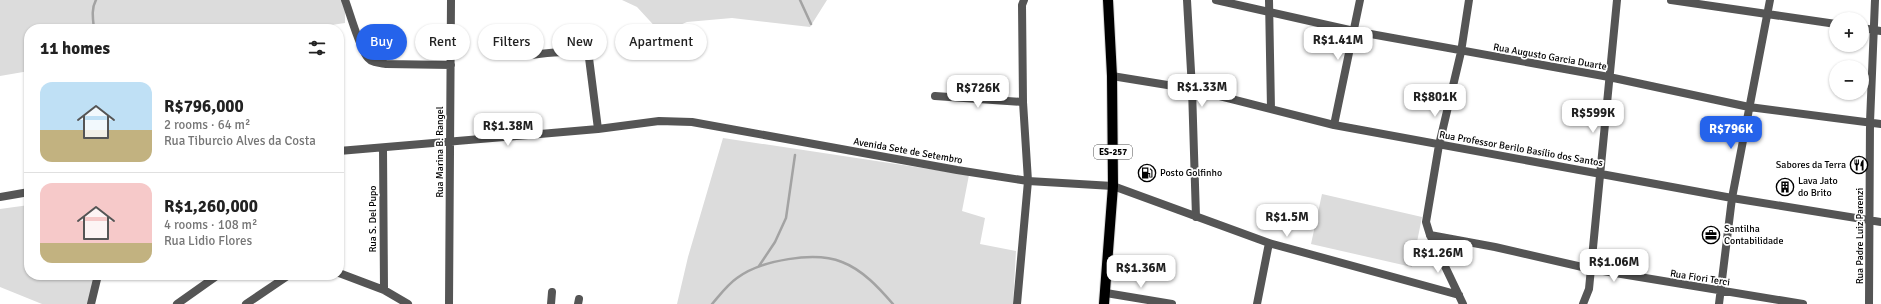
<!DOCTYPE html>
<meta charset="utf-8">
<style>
:root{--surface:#fff;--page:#f6f6f6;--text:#222;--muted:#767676;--line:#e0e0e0;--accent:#2563eb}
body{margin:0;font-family:Signika,sans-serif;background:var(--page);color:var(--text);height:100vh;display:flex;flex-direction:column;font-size:15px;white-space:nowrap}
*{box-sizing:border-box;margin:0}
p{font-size:13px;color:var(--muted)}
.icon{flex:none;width:22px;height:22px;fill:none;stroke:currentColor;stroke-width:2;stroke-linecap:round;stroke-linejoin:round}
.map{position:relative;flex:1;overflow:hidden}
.drawer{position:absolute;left:24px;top:24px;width:320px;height:256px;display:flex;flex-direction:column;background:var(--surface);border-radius:16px;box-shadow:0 1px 3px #0004}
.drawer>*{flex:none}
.hud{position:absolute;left:356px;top:24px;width:380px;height:36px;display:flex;gap:8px}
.tools{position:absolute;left:1829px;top:12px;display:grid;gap:8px}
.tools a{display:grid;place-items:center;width:40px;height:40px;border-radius:50%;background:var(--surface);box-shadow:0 1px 3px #0004;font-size:20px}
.price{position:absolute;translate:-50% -34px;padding:0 9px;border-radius:8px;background:#fff;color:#222;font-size:13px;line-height:26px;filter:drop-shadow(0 1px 2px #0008)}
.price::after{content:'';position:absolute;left:50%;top:24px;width:12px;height:9px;margin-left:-6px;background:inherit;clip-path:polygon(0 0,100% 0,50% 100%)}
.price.selected{background:var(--accent);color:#fff}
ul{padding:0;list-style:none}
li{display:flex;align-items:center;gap:12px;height:100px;padding:0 16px}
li+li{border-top:1px solid var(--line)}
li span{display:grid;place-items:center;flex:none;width:112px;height:80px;border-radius:12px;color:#555}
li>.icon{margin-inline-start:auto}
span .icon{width:48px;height:48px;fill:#fffc;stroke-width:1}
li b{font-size:17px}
h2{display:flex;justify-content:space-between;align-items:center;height:48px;padding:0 16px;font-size:17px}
.chip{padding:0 14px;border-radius:18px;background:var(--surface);box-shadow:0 1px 3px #0004;font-size:14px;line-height:36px}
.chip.selected{background:var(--accent);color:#fff}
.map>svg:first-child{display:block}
</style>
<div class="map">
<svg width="1881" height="304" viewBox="0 0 1881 304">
<rect width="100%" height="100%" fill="#fff"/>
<path fill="#dcdcdc" d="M0 0H345V23L304 29H29V71L0 76Z
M622 0H827L810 27 732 18 687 22 661 33 637 7Z
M723 138 969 175 962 211 985 218 980 244 1016 251 1013 304H677L688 257Z
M1322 194 1422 217 1412 267 1311 244Z
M29 205V275H95L88 304H42L0 287V209Z"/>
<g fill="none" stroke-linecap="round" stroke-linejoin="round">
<path stroke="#a3a3a3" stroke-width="2.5" d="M800 0 811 24
M94 29C93 19 91 9 96 0
M759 266 775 242 786 218 795 155
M712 304C720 295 727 285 737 278 761 260 815 251 842 262 863 270 879 288 893 304"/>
<defs>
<path id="primary" d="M1104 304 1113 186 1112 76 1108 0"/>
</defs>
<use href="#primary" stroke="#dbdbdb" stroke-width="12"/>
<path stroke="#555" stroke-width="8" d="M345 0C350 13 360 50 368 58 372 63 380 63 386 64L451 65
M1187 0 1192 89 1196 217
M1216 0 1354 31 1609 77 1749 107 1881 124
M1269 0 1271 109
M1671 0 1836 24
M1862 28 1881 31
M528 55C543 54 578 47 589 58L598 129
M1112 76 1192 89 1334 125 1732 198 1881 222
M935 96 1023 102
M1334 125 1360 0
M383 148 384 290
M339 151 598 129 659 121 692 122 957 170 1028 181 1113 186 1269 243 1459 295
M0 197 29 192
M1430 235 1495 247 1591 269 1803 304
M339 273 384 290 408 304
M1106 293 1172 304
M91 304 98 275
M177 304 218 275
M246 304 289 275
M449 304 451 0
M551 304 552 292
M578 304 579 299
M1017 304 1028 181 1023 102 1022 5 1024 0
M1257 304 1269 243
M1463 304 1430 235 1426 222 1439 145 1461 52 1469 0
M1583 304 1589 289 1617 0
M1719 304 1732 198 1770 0
M1869 304 1870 122 1875 0"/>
<use href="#primary" stroke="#000" stroke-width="10"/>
</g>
<defs>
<symbol id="restaurant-ring" viewBox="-11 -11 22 22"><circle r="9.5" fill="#fff" stroke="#000" stroke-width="1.5"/><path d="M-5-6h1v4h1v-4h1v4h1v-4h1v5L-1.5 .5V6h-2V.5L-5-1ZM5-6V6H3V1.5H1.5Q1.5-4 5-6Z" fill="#000"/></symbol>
<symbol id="fuel-ring" viewBox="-11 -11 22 22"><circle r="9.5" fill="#fff" stroke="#000" stroke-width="1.5"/><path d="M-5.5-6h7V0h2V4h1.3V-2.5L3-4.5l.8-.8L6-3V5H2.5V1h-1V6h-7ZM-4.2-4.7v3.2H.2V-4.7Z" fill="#000"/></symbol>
<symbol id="building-ring" viewBox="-11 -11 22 22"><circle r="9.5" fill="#fff" stroke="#000" stroke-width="1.5"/><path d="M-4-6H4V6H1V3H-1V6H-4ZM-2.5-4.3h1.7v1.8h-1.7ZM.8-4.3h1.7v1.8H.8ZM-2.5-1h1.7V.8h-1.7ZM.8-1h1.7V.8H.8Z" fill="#000"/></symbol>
<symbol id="office-ring" viewBox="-11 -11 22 22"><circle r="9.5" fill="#fff" stroke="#000" stroke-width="1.5"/><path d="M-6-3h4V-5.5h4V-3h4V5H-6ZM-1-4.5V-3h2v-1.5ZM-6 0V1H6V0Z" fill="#000"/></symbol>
</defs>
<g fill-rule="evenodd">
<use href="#restaurant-ring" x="1849" y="155" width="20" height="20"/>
<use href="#fuel-ring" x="1137" y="163" width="20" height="20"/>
<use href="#building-ring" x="1775" y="177" width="20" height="20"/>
<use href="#office-ring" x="1701" y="225" width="20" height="20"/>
</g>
<g text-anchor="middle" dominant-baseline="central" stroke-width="3.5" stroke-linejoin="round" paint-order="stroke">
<rect fill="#fff" stroke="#4c4c4c" stroke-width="1" x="1094" y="145" width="38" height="14" rx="3"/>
<g font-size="9" font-weight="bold" fill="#000">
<text x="1113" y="152">ES-257</text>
</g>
<g font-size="10" fill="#000" stroke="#fff">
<text transform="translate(1550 57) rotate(10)">Rua Augusto Garcia Duarte</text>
<text transform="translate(1521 149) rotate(10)">Rua Professor Berilo Basílio dos Santos</text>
<text transform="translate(908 151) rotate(10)">Avenida Sete de Setembro</text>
<text transform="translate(440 152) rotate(-90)">Rua Marina B. Rangel</text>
<text transform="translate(373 219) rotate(-90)">Rua S. Del Pupo</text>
<text transform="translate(1860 236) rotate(-90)">Rua Padre Luiz Parenzi</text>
<text transform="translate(1700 278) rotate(9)">Rua Fiori Terci</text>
</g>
<g font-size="10" fill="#000" stroke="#fff" text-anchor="start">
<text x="1846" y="165" text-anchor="end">Sabores da Terra</text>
<text x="1160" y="173">Posto Golfinho</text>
<text x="1798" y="181">Lava Jato<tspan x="1798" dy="12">do Brito</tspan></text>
<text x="1724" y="229">Santilha<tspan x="1724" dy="12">Contabilidade</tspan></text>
</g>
</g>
</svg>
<div class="tools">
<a>+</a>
<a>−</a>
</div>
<b class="price" style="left:1338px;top:61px">R$1.41M</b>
<b class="price" style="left:1202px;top:108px">R$1.33M</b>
<b class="price" style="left:978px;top:109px">R$726K</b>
<b class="price" style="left:1435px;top:118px">R$801K</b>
<b class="price" style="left:1593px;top:134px">R$599K</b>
<b class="price" style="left:508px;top:147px">R$1.38M</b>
<b class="price selected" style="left:1731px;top:150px">R$796K</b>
<b class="price" style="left:1287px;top:238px">R$1.5M</b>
<b class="price" style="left:1438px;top:274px">R$1.26M</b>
<b class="price" style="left:1614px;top:283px">R$1.06M</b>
<b class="price" style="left:1141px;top:289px">R$1.36M</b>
<div class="hud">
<a class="chip selected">Buy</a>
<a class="chip">Rent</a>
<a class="chip">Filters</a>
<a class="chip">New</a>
<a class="chip">Apartment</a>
</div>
<section class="drawer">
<h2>11 homes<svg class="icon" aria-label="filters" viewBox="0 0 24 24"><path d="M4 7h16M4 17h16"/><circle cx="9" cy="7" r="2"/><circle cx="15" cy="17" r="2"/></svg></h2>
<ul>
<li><span style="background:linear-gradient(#bfe0f5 60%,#c2b280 0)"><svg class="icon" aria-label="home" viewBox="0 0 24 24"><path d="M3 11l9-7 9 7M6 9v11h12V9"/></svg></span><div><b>R$796,000</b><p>2 rooms · 64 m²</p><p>Rua Tiburcio Alves da Costa</p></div></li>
<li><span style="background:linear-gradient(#f6c9c9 75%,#c2b280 0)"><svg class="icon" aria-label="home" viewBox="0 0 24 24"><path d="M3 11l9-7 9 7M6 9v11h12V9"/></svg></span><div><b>R$1,260,000</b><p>4 rooms · 108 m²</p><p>Rua Lidio Flores</p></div></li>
</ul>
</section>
</div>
